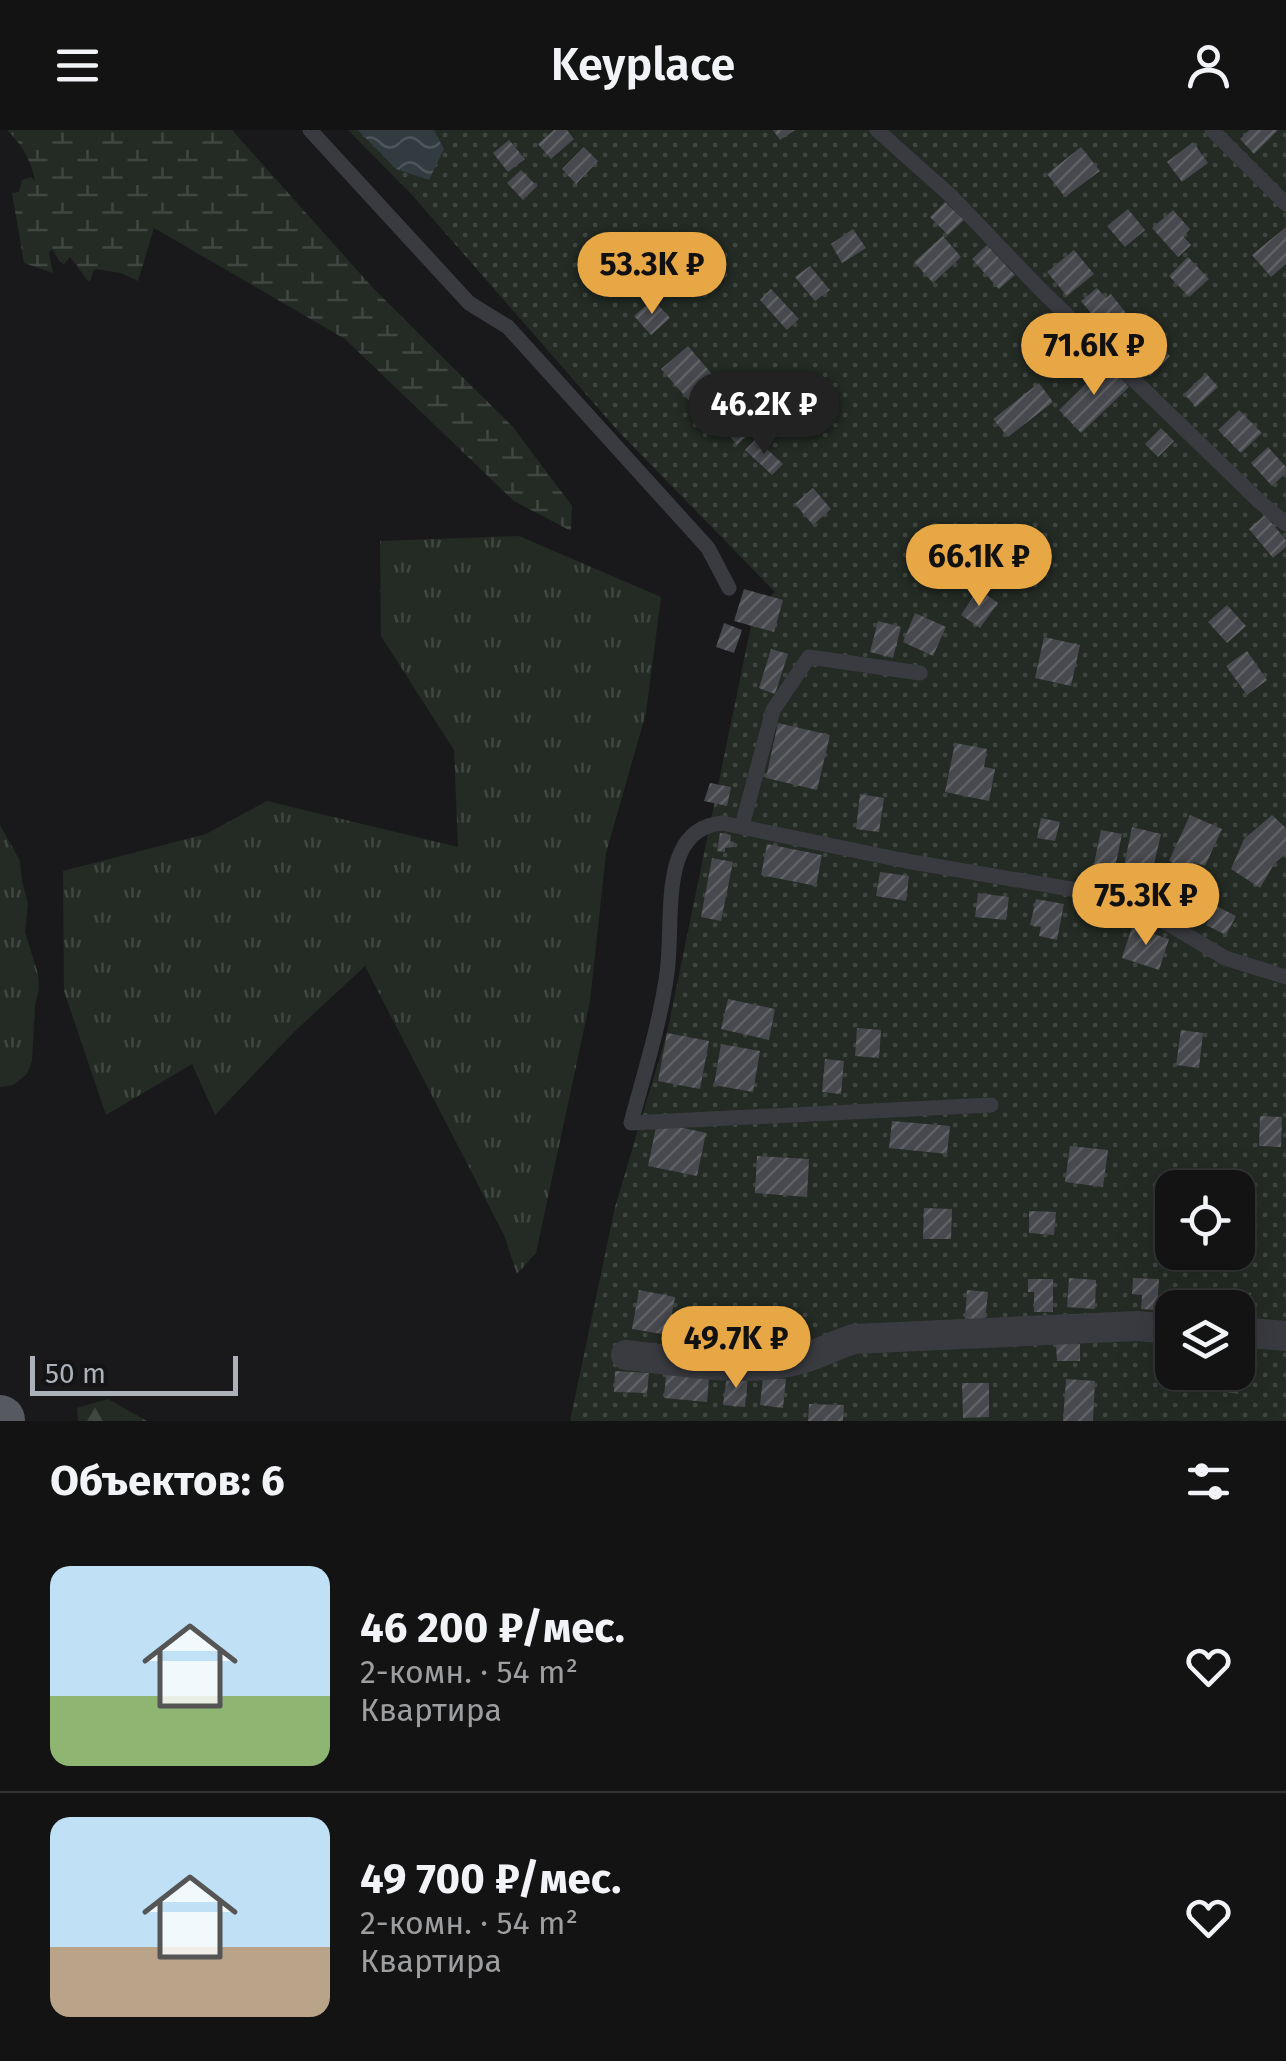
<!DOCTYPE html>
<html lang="ru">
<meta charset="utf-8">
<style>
:root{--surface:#131314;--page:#202022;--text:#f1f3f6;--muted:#9d9ea0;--line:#323234;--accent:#e7a745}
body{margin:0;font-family:"Fira Sans",sans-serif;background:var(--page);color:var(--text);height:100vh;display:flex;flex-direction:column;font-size:38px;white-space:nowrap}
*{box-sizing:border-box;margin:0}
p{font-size:32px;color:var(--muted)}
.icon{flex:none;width:55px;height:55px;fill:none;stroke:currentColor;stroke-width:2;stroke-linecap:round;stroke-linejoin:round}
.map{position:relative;height:1291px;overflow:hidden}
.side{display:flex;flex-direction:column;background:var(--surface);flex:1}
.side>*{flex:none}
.buttons{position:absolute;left:1155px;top:1040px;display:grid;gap:20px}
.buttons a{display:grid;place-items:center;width:100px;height:100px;border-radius:20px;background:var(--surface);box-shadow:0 10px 40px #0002,0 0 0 2px var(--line);font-size:50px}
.scale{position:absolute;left:30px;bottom:25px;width:208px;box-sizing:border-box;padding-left:10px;border:5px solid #acb1ba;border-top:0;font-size:28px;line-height:35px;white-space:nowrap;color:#acb1ba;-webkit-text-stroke:8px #141416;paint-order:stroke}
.price{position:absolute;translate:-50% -85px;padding:0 22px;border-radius:35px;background:var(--accent);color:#111;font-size:32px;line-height:65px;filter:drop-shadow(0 2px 5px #0008)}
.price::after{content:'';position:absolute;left:50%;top:60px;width:30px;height:22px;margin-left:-15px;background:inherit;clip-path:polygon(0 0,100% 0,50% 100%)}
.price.selected{background:#222;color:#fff}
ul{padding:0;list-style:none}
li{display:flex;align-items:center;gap:30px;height:250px;padding:0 50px}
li+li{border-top:2px solid var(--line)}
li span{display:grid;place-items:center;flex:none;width:280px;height:200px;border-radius:20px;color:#555}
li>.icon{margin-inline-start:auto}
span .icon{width:120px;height:120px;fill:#fffc;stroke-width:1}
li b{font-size:42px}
h2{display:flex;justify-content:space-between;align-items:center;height:120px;padding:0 50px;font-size:42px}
header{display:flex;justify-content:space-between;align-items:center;height:130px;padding:0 50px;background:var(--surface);font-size:45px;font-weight:600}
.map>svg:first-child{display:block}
</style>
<header><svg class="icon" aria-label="menu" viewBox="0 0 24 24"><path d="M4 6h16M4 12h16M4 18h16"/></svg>Keyplace<svg class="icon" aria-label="person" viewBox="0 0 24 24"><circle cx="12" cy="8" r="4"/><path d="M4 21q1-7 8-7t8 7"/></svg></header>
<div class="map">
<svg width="1286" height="1291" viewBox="0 0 1286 1291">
<defs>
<pattern id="grass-tufts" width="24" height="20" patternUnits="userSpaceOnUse" patternTransform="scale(2.5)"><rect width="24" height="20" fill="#232b24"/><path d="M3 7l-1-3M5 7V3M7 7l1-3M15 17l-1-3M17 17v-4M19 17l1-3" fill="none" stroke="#404742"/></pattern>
<pattern id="forest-firs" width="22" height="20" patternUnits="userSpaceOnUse" patternTransform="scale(2.5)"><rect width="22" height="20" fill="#232b24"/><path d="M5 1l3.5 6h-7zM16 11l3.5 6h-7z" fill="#404742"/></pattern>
<pattern id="wetland-marsh" width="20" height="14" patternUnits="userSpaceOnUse" patternTransform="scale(2.5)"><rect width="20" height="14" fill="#232b24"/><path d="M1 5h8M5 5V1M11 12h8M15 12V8" fill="none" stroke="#404742"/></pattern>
<pattern id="garden-dots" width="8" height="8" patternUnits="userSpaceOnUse" patternTransform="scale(2.5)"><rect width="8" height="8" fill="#232b24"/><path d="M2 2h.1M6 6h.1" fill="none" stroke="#404742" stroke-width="1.8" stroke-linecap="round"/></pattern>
<pattern id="water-waves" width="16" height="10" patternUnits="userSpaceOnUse" patternTransform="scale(2.5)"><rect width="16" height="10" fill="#323b40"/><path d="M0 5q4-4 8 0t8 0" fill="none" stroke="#4d555a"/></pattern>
<pattern id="building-hatch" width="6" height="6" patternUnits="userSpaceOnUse" patternTransform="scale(2.5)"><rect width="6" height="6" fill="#48494e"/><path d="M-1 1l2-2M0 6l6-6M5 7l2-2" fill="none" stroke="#606165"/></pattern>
</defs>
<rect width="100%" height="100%" fill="#19191b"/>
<path fill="url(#grass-tufts)" d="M519 406 661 467 646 583 606 723 590 871 536 1123 517 1144 504 1105 365 836 294 902 215 985 192 934 106 985 64 861 63 741 206 704 267 671 458 717 454 620 381 506 380 411Z
M0 695 20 731 22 751 28 774 25 802 38 844 39 859 35 875 32 931 27 944 13 955 0 957Z"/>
<path fill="url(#forest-firs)" d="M108 1269 147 1291H78L77 1278Z"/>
<path fill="url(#wetland-marsh)" d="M7 0H232L373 158 513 297 572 376 571 401 514 371 345 209 154 98 138 151 121 143 96 139 93 141 91 150 88 151 70 127 64 134 60 132 52 119 49 123 53 143 24 133 12 63 19 62 22 50 31 47 35 51C32 32 21 13 7 0Z"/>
<path fill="url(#garden-dots)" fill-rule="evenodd" d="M348 0H1286V1291H570L615 1077 667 903 754 481 775 462 619 302 413 66ZM1172 1058H1238V1122H1172ZM1172 1178H1238V1242H1172Z"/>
<path fill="url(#water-waves)" d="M358 0H434L444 19 429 50 396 39Z"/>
<path fill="url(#building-hatch)" d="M554 0H567L574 9 551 29 538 14Z
M773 0H795L780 10Z
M1249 0H1278L1254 24 1240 9Z
M509 10 525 29 508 42 493 23Z
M1193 12 1208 33 1182 52 1167 32Z
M584 17 598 31 576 54 562 39Z
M1081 17 1100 41 1065 67 1047 44Z
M521 40 537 56 523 70 507 53Z
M945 72 964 90 948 105 930 87Z
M1128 79 1145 100 1125 117 1107 96Z
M1173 80 1190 99 1183 106 1191 115 1178 127 1152 98Z
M1286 97V134L1271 147 1252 125Z
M853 99 866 118 842 133 831 114Z
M943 106 961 127 933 153 914 132Z
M987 115 1015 145 999 159 972 129Z
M1074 120 1094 144 1067 166 1047 142Z
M1188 127 1209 149 1189 167 1169 146Z
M810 136 830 160 815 171 795 147Z
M1097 158 1106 168 1111 164 1129 187 1108 204 1081 171Z
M771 159 799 189 787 200 760 170Z
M653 169 670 188 651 205 634 186Z
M1146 202 1170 226 1150 246 1126 222Z
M688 216 717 250 691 273 661 239Z
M1107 233 1129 257 1081 303 1059 280Z
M1206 243 1218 257 1196 277 1184 264Z
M1039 253 1053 272 1008 307 993 289Z
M729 267 743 284 735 290 748 305 737 315 710 283Z
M1239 280 1262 303 1241 323 1218 300Z
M1161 298 1174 311 1158 327 1145 314Z
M756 309 783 334 772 345 745 320Z
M1268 317 1286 337V343L1272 356 1251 333Z
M813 358 831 379 813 395 795 374Z
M1265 385 1286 410V417L1273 428 1249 399Z
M744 459 783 470 774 502 734 491Z
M978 459 998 473 980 498 961 485Z
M1227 475 1246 496 1227 513 1208 492Z
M915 483 946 497 933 526 903 512Z
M878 491 901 497 893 528 870 522Z
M724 493 742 500 734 523 716 517Z
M1044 507 1080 515 1071 556 1035 548Z
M771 519 788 524 775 564 759 558Z
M1247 521 1267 550 1247 565 1226 536Z
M778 593 830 605 817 660 766 648Z
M955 613 987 619 984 637 995 639 989 671 945 662Z
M710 653 731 657 727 676 704 671Z
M860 664 884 668 879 702 856 699Z
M1190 685 1222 699 1205 736 1194 732 1190 741 1169 731Z
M1272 685 1286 698V723L1274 734 1260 758 1231 739 1244 709Z
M1041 688 1060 692 1055 711 1037 708Z
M1132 697 1161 704 1151 747 1123 741Z
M1101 700 1122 704 1115 738 1094 734Z
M720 703 731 705 730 711 734 712V717L725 718V722L717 721Z
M767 714 822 725 816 756 761 745Z
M712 728 733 732 721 791 701 787Z
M1173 740 1193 749 1183 771 1162 761Z
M880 742 909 746 906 771 876 766Z
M978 763 1009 767 1006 790 975 787Z
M1036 769 1064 774 1057 810 1039 806 1041 797 1030 795Z
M1216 776 1236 786 1226 805 1206 795Z
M1132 797 1169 809 1159 840 1122 828Z
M728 869 775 879 769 910 721 899Z
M857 898 881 900 879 928 855 926Z
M1181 900 1203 903 1199 938 1176 935Z
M667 903 709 911 700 959 658 951Z
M721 914 760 921 753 962 714 955Z
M825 929 844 931 841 964 822 962Z
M1260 986 1282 987 1281 1017 1259 1016Z
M892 991 950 996 947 1024 889 1018Z
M657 992 706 1003 697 1046 648 1036Z
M1070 1016 1108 1020 1103 1057 1065 1052Z
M757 1026 809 1029 807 1067 755 1063Z
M924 1078 952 1079 951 1109H923Z
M1029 1081 1056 1082 1054 1105 1029 1103Z
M1069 1148 1096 1150 1095 1179 1067 1177Z
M1133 1148 1159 1149 1157 1180 1141 1179 1142 1165 1132 1164Z
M1028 1149H1053V1182H1034V1162H1028Z
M639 1160 675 1167 668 1205 632 1199Z
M967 1160 988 1162 985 1191 965 1190Z
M1232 1161 1251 1163 1249 1191 1238 1190V1178H1231Z
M719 1179 743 1180 741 1212 717 1210Z
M1238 1205 1247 1207 1238 1264 1216 1260 1218 1242H1238Z
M1056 1214H1080V1231H1057Z
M667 1234 710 1238 707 1272 664 1268Z
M615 1241 649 1243 647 1263 614 1262Z
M727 1244 748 1247 745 1277 723 1275Z
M763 1247 786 1249 783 1278 760 1275Z
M1066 1249 1095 1251 1093 1291H1063Z
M962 1253H989V1287L963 1288Z
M809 1274 844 1275 843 1291H808Z"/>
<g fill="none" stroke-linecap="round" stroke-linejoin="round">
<path stroke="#3a3b40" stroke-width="15" d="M310 0 469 173 508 197 708 418 729 458
M877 0 951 66 1041 160 1259 371 1286 394
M1212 0 1286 74
M742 696 773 580 809 527 920 543
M991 975 631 993C644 944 660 894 667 843 672 808 666 753 681 722 689 704 703 695 722 693L906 731 1094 763 1167 793 1225 828 1286 847"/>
<path stroke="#3a3b40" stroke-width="30" d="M1238 1202 1286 1206
M626 1225C684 1231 746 1245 804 1228 821 1223 837 1214 854 1209L1137 1196 1172 1199"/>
<path stroke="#56595f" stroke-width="50" d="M0 1290V1291"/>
</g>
</svg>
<div class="buttons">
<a><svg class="icon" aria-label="locate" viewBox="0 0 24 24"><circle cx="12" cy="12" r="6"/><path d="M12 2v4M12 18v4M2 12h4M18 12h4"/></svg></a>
<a><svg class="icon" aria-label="layers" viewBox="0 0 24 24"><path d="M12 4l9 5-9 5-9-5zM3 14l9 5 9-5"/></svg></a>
</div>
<div class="scale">50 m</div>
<b class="price" style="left:652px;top:187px">53.3K ₽</b>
<b class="price" style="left:1094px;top:268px">71.6K ₽</b>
<b class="price selected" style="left:764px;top:327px">46.2K ₽</b>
<b class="price" style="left:979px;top:479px">66.1K ₽</b>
<b class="price" style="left:1146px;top:818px">75.3K ₽</b>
<b class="price" style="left:736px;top:1261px">49.7K ₽</b>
</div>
<section class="side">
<h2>Объектов: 6<svg class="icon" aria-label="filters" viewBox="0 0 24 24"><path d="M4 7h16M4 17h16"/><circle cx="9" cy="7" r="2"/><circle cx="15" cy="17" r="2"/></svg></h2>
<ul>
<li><span style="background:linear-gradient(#bfe0f5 65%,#8fb573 0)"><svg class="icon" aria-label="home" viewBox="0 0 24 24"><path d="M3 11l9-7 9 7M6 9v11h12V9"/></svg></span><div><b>46 200 ₽/мес.</b><p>2-комн. · 54 m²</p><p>Квартира</p></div><svg class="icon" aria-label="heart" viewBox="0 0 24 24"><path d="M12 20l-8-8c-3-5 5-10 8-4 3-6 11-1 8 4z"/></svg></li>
<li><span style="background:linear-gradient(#bfe0f5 65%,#b9a48a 0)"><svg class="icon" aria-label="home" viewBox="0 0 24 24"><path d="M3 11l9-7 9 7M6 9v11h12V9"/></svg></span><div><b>49 700 ₽/мес.</b><p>2-комн. · 54 m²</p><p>Квартира</p></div><svg class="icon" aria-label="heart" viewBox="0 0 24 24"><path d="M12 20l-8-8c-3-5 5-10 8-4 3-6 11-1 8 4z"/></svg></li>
</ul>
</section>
